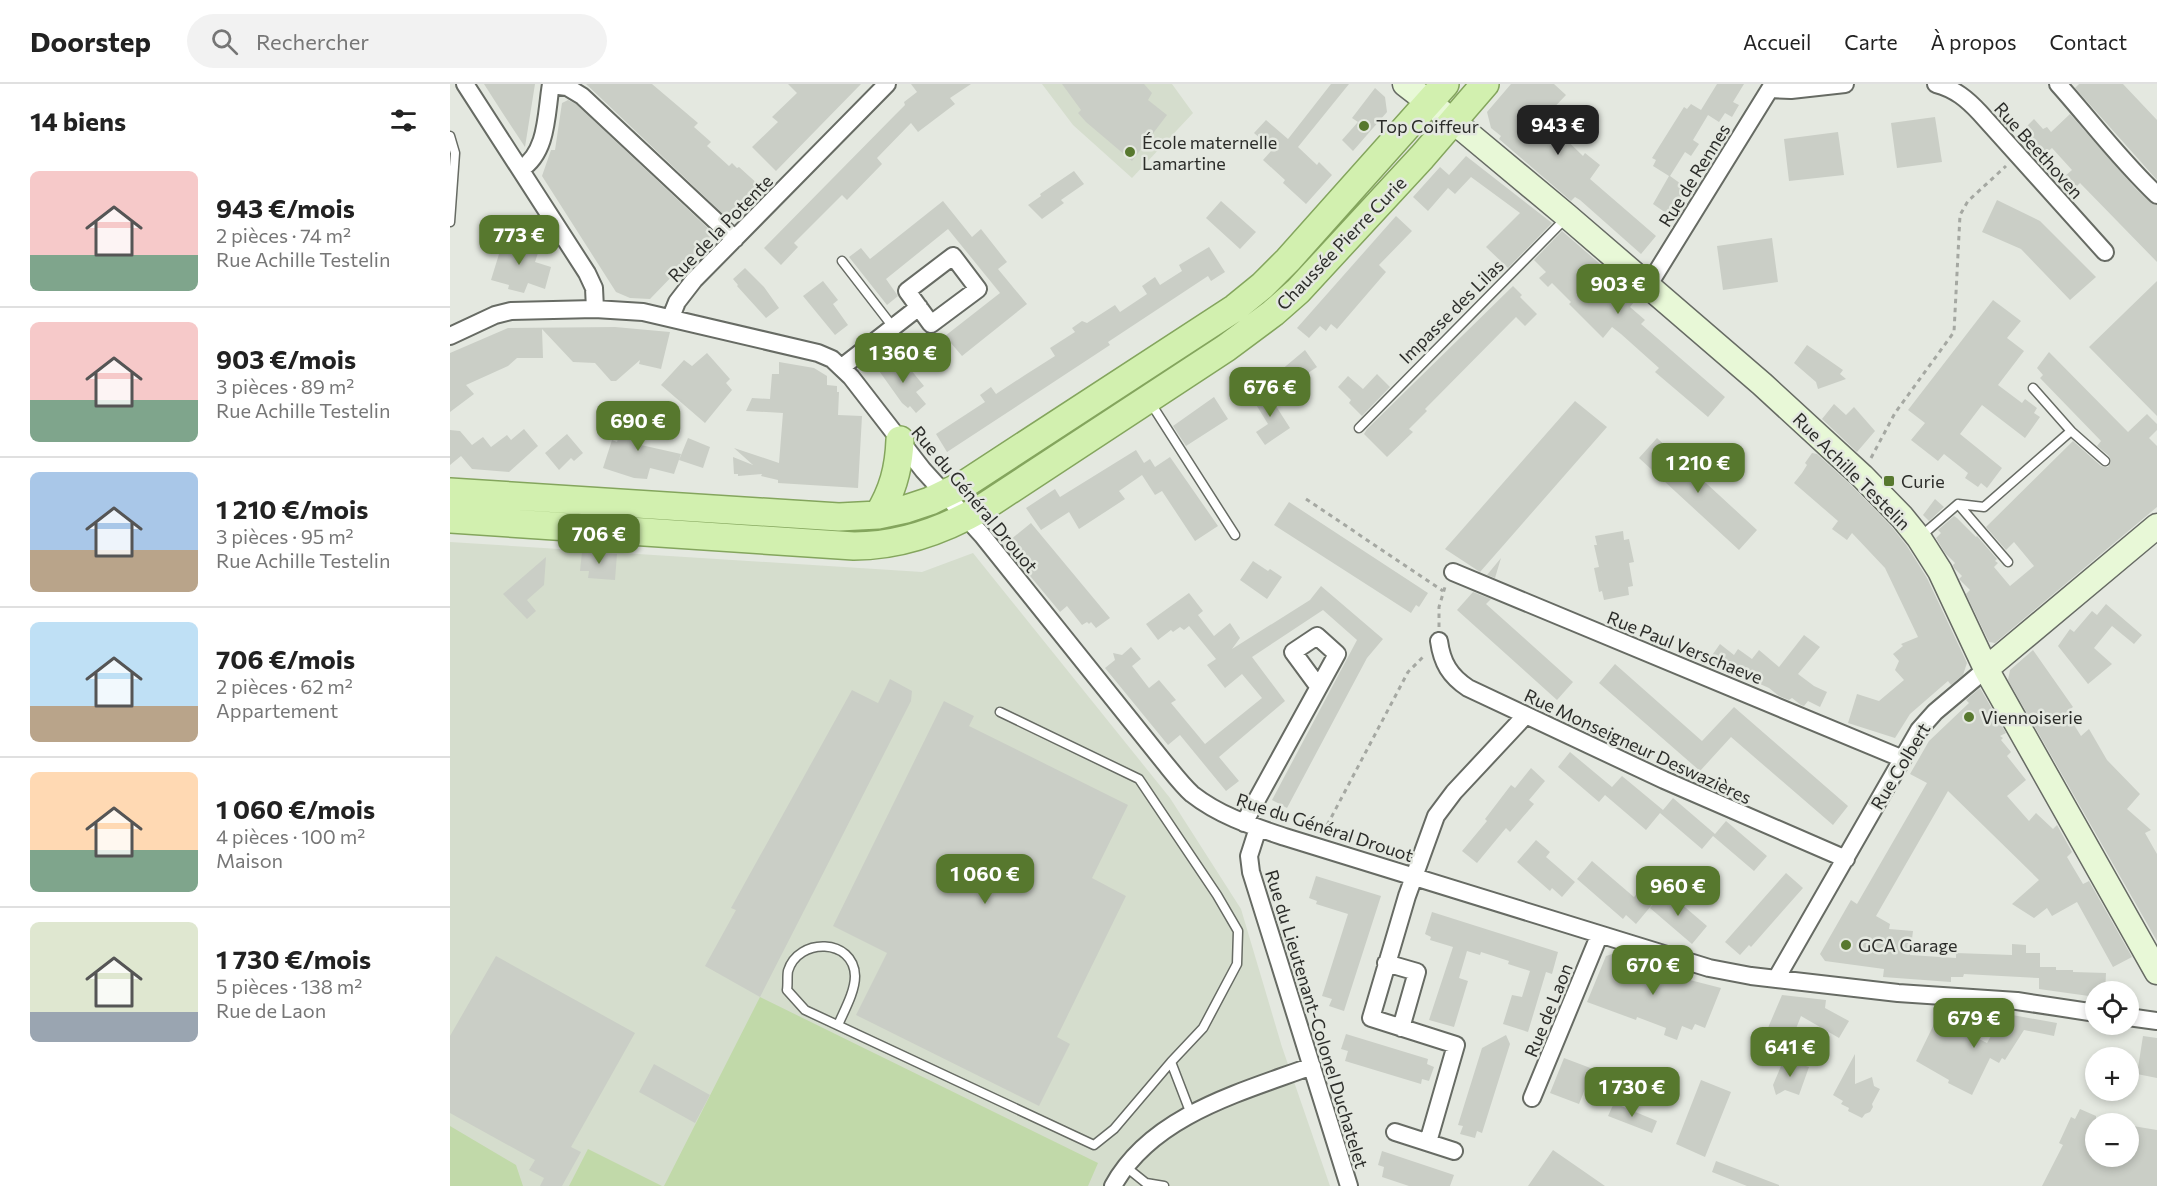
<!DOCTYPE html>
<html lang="fr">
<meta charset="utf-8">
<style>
:root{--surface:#fff;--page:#f2f2f2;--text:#222;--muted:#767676;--line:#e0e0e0;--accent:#57782e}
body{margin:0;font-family:Commissioner,sans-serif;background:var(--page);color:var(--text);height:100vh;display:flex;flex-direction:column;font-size:22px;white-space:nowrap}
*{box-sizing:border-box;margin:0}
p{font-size:20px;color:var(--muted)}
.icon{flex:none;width:33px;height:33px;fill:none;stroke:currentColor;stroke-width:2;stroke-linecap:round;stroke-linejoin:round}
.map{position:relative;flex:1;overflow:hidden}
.sheet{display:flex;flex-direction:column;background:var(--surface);width:450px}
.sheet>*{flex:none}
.tools{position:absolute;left:1635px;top:897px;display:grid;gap:12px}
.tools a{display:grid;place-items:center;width:54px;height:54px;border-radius:50%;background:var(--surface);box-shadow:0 3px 9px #0003;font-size:30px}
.price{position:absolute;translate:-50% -51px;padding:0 14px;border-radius:12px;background:var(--accent);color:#fff;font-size:20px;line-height:39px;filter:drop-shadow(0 2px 3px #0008)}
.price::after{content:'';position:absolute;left:50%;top:36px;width:18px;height:14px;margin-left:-9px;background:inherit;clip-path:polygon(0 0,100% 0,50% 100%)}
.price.active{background:#222;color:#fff}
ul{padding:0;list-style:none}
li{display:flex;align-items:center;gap:18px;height:150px;padding:0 30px}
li+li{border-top:2px solid var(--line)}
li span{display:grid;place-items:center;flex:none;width:168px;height:120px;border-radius:9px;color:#555}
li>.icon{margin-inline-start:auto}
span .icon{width:72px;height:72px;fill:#fffc;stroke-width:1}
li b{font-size:26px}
h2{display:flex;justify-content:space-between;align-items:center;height:72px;padding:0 30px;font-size:26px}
header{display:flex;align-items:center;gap:36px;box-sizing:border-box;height:84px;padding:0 30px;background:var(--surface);border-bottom:2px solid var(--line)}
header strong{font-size:28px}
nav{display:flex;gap:33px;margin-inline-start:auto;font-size:21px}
.search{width:420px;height:54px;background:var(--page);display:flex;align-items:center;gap:15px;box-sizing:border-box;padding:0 21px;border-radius:33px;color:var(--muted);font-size:22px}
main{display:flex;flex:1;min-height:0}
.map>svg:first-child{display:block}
</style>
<header>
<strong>Doorstep</strong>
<div class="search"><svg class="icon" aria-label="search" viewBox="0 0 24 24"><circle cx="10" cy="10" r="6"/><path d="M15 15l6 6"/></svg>Rechercher</div>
<nav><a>Accueil</a><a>Carte</a><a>À propos</a><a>Contact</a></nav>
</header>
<main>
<section class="sheet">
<h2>14 biens<svg class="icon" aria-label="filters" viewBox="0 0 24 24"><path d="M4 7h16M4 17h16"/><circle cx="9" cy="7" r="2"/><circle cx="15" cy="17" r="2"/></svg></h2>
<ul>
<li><span style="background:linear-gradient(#f6c9c9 70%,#7fa58c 0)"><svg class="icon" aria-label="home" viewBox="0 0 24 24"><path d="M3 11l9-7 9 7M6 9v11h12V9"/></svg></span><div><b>943 €/mois</b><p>2 pièces · 74 m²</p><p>Rue Achille Testelin</p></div></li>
<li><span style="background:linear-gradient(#f6c9c9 65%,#7fa58c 0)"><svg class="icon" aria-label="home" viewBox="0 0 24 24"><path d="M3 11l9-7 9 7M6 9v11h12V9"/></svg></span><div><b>903 €/mois</b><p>3 pièces · 89 m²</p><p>Rue Achille Testelin</p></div></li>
<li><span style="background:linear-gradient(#a9c7e8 65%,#b9a48a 0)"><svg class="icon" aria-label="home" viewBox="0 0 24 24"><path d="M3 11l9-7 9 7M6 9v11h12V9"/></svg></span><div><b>1 210 €/mois</b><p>3 pièces · 95 m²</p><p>Rue Achille Testelin</p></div></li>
<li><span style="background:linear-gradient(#bfe0f5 70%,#b9a48a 0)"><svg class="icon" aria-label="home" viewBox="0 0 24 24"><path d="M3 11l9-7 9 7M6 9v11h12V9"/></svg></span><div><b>706 €/mois</b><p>2 pièces · 62 m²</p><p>Appartement</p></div></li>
<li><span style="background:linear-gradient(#ffd9b3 65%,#7fa58c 0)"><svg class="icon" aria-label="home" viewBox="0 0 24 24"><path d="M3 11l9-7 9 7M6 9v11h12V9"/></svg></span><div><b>1 060 €/mois</b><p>4 pièces · 100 m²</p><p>Maison</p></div></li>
<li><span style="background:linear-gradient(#dfe7d0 75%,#9aa5b1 0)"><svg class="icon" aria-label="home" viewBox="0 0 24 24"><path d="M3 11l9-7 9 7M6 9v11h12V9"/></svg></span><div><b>1 730 €/mois</b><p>5 pièces · 138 m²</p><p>Rue de Laon</p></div></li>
</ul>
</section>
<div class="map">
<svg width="1707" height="1102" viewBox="0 0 1707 1102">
<rect width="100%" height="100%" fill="#e4e8e0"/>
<path fill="#d5ddcd" d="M592 0H722L743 29 682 94 623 41Z
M0 458 472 488 523 469 720 714 791 825 832 963 880 1102H0Z"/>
<path fill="#c1d9a9" d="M310 913 648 1079 638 1102H214Z
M0 1042 66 1081 73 1102H0Z
M138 1065 212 1102H119Z"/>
<path fill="#cacec6" d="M34 0H85L75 63 50 25Z
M136 0H202L248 39 244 43 261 58 257 62 279 82 282 79 287 84 289 83 310 102 284 129 273 130Z
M338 0H411L326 87 302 63 328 38 322 33 347 9Z
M461 0H521L500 14 505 20 468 48 461 39 427 74 432 80 397 116 392 111 344 159 348 163 331 181 314 164 446 30 455 21 454 18 467 8Z
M612 0H694L702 9 698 16 717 31 682 77 636 38 628 29 631 26Z
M881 0H899L848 63 867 81 869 78 882 91 856 120 833 99 835 96 813 76 823 65 804 49 816 36 838 55Z
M1061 0H1104L1116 11 1094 34 1133 72 1135 69 1150 81 1140 95 1206 152 1191 170 1130 116 1125 113 1121 117 1049 55 1051 52 1041 44 1037 28Z
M1267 0H1294L1283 18 1289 21 1282 33 1275 29 1269 38 1258 31 1243 56 1249 60 1241 72 1235 68 1220 92 1238 105 1229 119 1224 117 1216 129 1203 120 1219 92 1203 82 1206 76 1202 74 1234 23 1237 25 1241 20 1251 26Z
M1629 0H1673L1707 36V96L1625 4Z
M925 4 935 13 937 28 903 67 892 56 908 38 902 34Z
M118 16 126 20 261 147 260 153 200 215 180 214 166 208 92 92 101 66H105L112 19Z
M1620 30 1686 105 1700 118 1707 121V178L1630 99 1626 103 1615 92 1622 86 1602 64 1595 70 1573 46 1584 35 1593 45 1597 43 1601 48Z
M1485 33 1492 78 1447 84 1441 39Z
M1388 48 1394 91 1339 97 1334 55Z
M1016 72 1102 139 1058 184 1036 163 1070 129 1021 93 1005 110 998 104 978 127 963 113 990 83 999 91Z
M624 87 634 100 611 116 614 119 592 135 578 121 591 112 590 110Z
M1547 116 1590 137 1646 193 1620 216 1571 165 1532 148Z
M493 117 522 153 531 145 557 178 548 185 577 220 512 272 495 252 550 209 498 145 436 195 448 212 437 221 399 173 411 164 420 175Z
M771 117 806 148 790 165 756 134Z
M946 132 962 147 929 181 936 188 887 245 881 240 876 247 870 242 859 254 847 244Z
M1112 147 1188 213 1180 223 1195 236 1191 240 1275 313 1258 333 1205 288 1209 284 1171 250 1162 243 1153 254 1119 220 1121 218 1102 199 1098 203 1089 194 1096 188 1084 176Z
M49 151 75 159 72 161 89 166 85 178 101 183 95 205 78 199 74 209 58 205 59 201 41 196 49 170 45 163Z
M1322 154 1328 198 1273 206 1267 162Z
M759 163 775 188 761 197 758 192 658 258 660 261 497 368 486 350 535 318 530 311 541 303 546 310 575 291 605 272 600 264 625 248 622 244 632 237 637 239 665 221 670 228 697 210 692 202 705 193 710 201 732 187 729 181Z
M295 184 314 203 329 224 316 234 287 202 288 201 283 195Z
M373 197 388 216 383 220 398 241 385 251 353 212Z
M1707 197V332L1639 263Z
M1063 202 1072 211 1070 213 1087 230 1075 242 1066 233 975 325 977 327 959 345 963 348 937 373 914 350 917 345Z
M1543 216 1571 237 1557 254 1574 267 1548 301 1572 319 1575 315 1587 324 1584 329 1590 333 1575 354 1532 321 1510 350 1552 384 1537 404 1531 399 1528 403 1515 394 1518 389 1494 370 1488 377 1461 356 1475 339 1458 326Z
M165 243 220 248 211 285 189 280 190 276 166 297H161L145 279 123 278 92 245 93 274H67L58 282 16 301 24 310 0 328V269L58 244Z
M1357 261 1393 286 1390 290 1396 295 1368 305 1366 298 1344 279Z
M855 266 867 283 840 301 830 287Z
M1599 268 1678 348 1697 330 1707 340V346L1699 354 1707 362V423L1545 559 1539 558 1516 510 1520 506 1509 495 1512 492 1504 484 1503 481 1505 479 1495 469 1486 454 1491 449 1488 446 1504 432 1507 434 1526 453 1527 452 1547 475 1545 477 1548 479 1544 483 1560 502 1584 482 1564 458 1556 466 1536 443 1623 357 1651 382 1658 383 1661 378 1659 372 1647 362 1651 357 1590 294 1593 291 1587 284Z
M257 269 280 295 276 299 282 306 255 339 211 301 234 276 242 282Z
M439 275 444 281 452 275 474 302 466 308 476 320 466 329 460 322 458 324 452 319 427 284Z
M329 278 364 284 377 292V301L387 302V308H389L388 331 412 332 408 404 328 399V396L311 392 312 390 288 392V390H284L283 373 303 381 284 364 329 379 333 329 296 327 302 314 320 315 322 290H329Z
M927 290 940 303 912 332 899 319 901 316 888 303 898 292 913 305Z
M815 305 840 344 815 361 806 348 818 340 802 314Z
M764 313 778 335 736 362 723 342Z
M1125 317 1157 343 1030 488 995 465Z
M1384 320 1396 331 1404 323 1425 347 1407 368 1372 335Z
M176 327 197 332 191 361 231 370 224 390 200 384 197 395 184 394 153 384 162 356 167 358Z
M74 345 88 362 59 388 22 385 11 372 0 381V346L10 347 22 361 33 353 41 363 57 351 61 356Z
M117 350 133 369 124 377 121 374 109 386 95 369Z
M238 354 260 363 253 384 229 376Z
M1207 354 1307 446 1289 466 1189 374Z
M686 366 694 379 700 375 705 383 720 373 768 442 745 457 712 407 705 411 692 391 669 407 675 415 629 445 619 428 591 446 576 424 605 405 610 413Z
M1362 369 1367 370 1402 402 1441 442 1457 462 1477 494 1517 579 1513 591 1501 601 1498 597 1460 630 1445 654 1398 639 1407 610 1429 617 1454 596 1445 586 1449 577 1443 570 1453 562 1451 560 1468 553 1435 484 1402 449 1397 456 1382 445 1388 437 1344 399 1352 389 1357 381 1355 379Z
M1485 415 1494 423 1479 437 1473 431Z
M839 418 978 509 969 523 966 521 961 529 824 441Z
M581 439 660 534 646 544 641 538 639 540 637 538 632 541 617 522 610 528 561 469 567 464 560 456Z
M1173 447 1174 456 1179 455 1184 478 1179 479 1183 502 1178 503 1179 511 1154 516 1152 507 1149 508 1144 484 1149 483 1144 461H1147L1145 452Z
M132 468 167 470 165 496 138 494 139 487H130Z
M96 473 94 501 77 516 86 527 77 535 53 510Z
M1051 474 1045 494 1037 491Z
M803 477 818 487 820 485 832 493 817 515 790 496Z
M871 502 933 555 917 574 837 724 822 716 907 556 873 526 802 573 835 617 769 673 789 697 776 707 730 651 718 661 655 584 665 576 663 569 672 571 681 563 691 575 682 582 699 604 709 596 726 616 721 619 755 660 812 614 792 590 775 604 757 581 766 575 739 542 734 546 730 543 723 548 721 546 708 556 696 540 739 509 753 527 748 531 764 552 780 539 790 554 782 565 860 516Z
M1023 508 1041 515 1036 520 1123 598 1107 616 1007 526Z
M1656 520 1692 551 1684 560 1662 542 1644 564 1662 580 1638 600 1608 562 1620 545 1624 548 1642 527 1647 531Z
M1354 551 1370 563 1348 590 1364 602 1377 608 1370 623 1358 617 1354 622 1351 621 1342 614 1339 616 1329 612 1319 604 1258 577 1270 560 1284 571 1288 565 1302 575 1309 566 1329 583Z
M1583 566 1623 623 1616 628 1631 652 1639 645 1657 676 1690 710 1677 725 1701 746 1695 749 1707 770V857L1558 596 1560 586Z
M1165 580 1252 657 1284 623 1398 722 1383 741 1281 653 1250 687 1149 599Z
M440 595 462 607 461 617 310 913 255 882 286 826 281 824 402 606 428 619Z
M1530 604 1556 649 1550 652 1553 654 1551 656 1561 668 1557 672 1576 696 1557 712 1579 737 1586 729 1603 745 1607 741 1622 768 1617 773 1633 800 1639 797 1682 873 1663 883 1627 818 1602 832 1597 824 1584 834 1562 820 1589 796 1498 707 1426 832 1440 840 1439 845 1463 847 1460 871 1506 874V869L1562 871V860L1576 861V869H1590V883H1606V886H1623V888L1656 889 1655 908H1646V913L1589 905V894L1514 890 1513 893H1501V898L1433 893 1434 885 1375 877 1370 870 1401 816 1407 820 1477 699 1460 690 1479 657 1519 619 1516 616Z
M494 617 524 632 519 642 678 721 642 794 676 812 607 953 620 960 589 1022 406 931 437 869 383 842Z
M1120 668 1162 703 1172 692 1213 726 1223 714 1265 750 1276 737 1317 772 1304 787 1263 752 1252 765 1210 729 1196 746 1155 711 1149 718 1108 683Z
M1081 684 1095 697 1079 716 1084 720 1060 748 1056 744 1027 779 1012 767 1037 737 1035 735 1061 701 1065 704Z
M1086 756 1100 768 1096 773 1125 798 1112 813 1102 804 1100 807 1067 778Z
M1142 777 1184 813 1192 804 1206 816 1186 840 1176 831 1173 835 1127 795Z
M1336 789 1353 804 1301 863 1299 861 1290 871 1275 858Z
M866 792 931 812 894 927 879 922 882 915 872 912 898 830 866 820 867 817 859 814Z
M1215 806 1257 842 1242 860 1200 824Z
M982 828 1108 868 1102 890 1096 888 1078 948 1053 940 1062 911 1072 913 1080 887 1058 880 1059 877 1031 868 1030 871 1017 867 1009 894 1018 897 1004 943 979 936 1003 863 980 856 981 853 975 850Z
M1162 870 1236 895 1271 904 1255 944 1245 940 1242 946 1232 942 1227 956 1214 951 1216 944 1187 933 1186 936 1137 918 1156 872Z
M46 872 185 949 121 1063 131 1068 112 1102H90L94 1094 79 1086 85 1076 0 1029V952Z
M1332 911 1376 916 1375 924 1399 937 1389 954 1351 932 1331 982 1306 972Z
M1562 931 1607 939 1604 952 1574 946 1555 976 1552 974 1549 979 1540 974 1522 1011 1498 999 1499 996 1466 977 1487 934 1537 959 1550 936 1558 939Z
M896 950 978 975 977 980 984 983 979 997 972 995 971 1000 895 977 898 967 891 965Z
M1056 951 1060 960 1032 1049 1027 1047 1025 1054 1010 1050 1013 1042 1008 1041 1032 964Z
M1693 952 1707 954V994L1687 990Z
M1405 970V1000L1422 993 1424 1002 1430 1005 1422 1020 1423 1023 1420 1028 1415 1030 1412 1034 1398 1027 1399 1024 1391 1020 1393 1017 1383 1011Z
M1114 974 1143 985 1129 1020 1100 1009Z
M1334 975 1359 983 1349 1011 1335 1006 1326 1011 1323 1001Z
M204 980 260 1011 245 1039 189 1008Z
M1251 996 1281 1008 1255 1073 1226 1060Z
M1164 1019 1207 1037 1202 1049 1158 1032Z
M1630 1025 1646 1032V1072H1678V1051L1683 1042 1707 1046V1102H1592L1613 1061 1609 1059 1621 1033 1625 1035Z
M1103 1066 1155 1102H1078Z
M932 1067 1004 1091 1000 1102H959L932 1093 934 1083 928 1081Z
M1266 1077 1329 1101V1102H1297L1262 1088Z"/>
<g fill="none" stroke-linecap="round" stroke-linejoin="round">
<defs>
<path id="lane" d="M0 52 5 69 0 138
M392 177 443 243
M1583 304 1621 347
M700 318 785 451
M909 344 1117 133
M1508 420 1558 478
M1471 452 1508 420 1534 423 1621 347 1655 377
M550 628 689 695 767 811 788 847 787 880 753 944 721 978 741 1030
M388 941C394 927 405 908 405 892 404 854 348 853 338 887 337 892 338 900 337 906L355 926 644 1061 664 1045 721 978
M676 1083 696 1099 714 1102"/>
<path id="street" d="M15 0 137 189 144 204 145 225
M1486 0C1505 5 1517 15 1530 29L1655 168
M1608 0C1641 37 1671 77 1707 111
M101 1 117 3 132 12 285 155
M1320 5 1341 6 1395 0
M71 85C98 68 96 29 101 0
M503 172 528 205 481 240 457 207Z
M1198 202 1323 0
M221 233 227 218 244 196 437 0
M0 252 45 231 61 227 145 225 193 228 368 269 382 275 401 293 473 386 532 451 714 678C723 689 732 701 742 710 770 732 802 742 835 753L1259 884 1301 892 1448 909 1567 917 1646 929
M392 283 469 223
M1003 488 1453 675
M989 557C992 579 1000 592 1018 604L1214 696 1396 775
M794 739 887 570 867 552 843 568 868 602
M808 744 799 772 801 788 899 1102
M936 879 967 888 951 944
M1326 895 1469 646 1485 628 1536 585
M1678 933 1707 937
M1082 1014 1149 852
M945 1048 1004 1067
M978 1058 1006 961 921 934 957 812 986 732 1004 708 1075 632
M663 1102C702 1031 792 1008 862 982"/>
<path id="secondary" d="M955 0 1003 37 1117 132 1312 300 1412 392 1452 433 1469 454 1490 487 1536 585 1707 888
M1536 585 1707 442"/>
<path id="primary" d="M0 408 389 433 428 431 456 425 480 417 515 400 785 224 812 202 838 176 995 0
M428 431C443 407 449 384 450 356
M0 435 404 462C450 462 494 446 534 423L776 264 823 229 848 207 972 73 1035 0"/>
</defs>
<use href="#lane" stroke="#676b64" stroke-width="11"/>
<use href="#street" stroke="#676b64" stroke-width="20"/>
<use href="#secondary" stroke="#676b64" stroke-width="27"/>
<use href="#primary" stroke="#84a55d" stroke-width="30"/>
<path stroke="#a5a8a2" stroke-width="3" stroke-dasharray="4.5 4.5" stroke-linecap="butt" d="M1421 374 1445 329 1504 248 1510 131 1518 117 1556 82
M856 415 993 507
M989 543V523L995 503
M873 749 958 588 975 571"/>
<use href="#lane" stroke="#fff" stroke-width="8"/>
<use href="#street" stroke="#fff" stroke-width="16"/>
<use href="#secondary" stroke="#e8f8d7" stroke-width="24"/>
<use href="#primary" stroke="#d2f0af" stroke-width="27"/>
</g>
<g fill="#57782e" stroke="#e4e8e0" stroke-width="2">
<circle cx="914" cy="42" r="6"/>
<circle cx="680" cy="68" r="6"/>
<rect x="1433" y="391" width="12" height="12" rx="3"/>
<circle cx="1519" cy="633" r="6"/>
<circle cx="1396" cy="861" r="6"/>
</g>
<g text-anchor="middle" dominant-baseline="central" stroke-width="5" stroke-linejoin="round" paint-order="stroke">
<g font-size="18" fill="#2c2d2a" stroke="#e4e8e0" text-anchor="start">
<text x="926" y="42">Top Coiffeur</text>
<text x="692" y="58">École maternelle<tspan x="692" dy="21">Lamartine</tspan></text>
<text x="1451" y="397">Curie</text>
<text x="1531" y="633">Viennoiserie</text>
<text x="1408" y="861">GCA Garage</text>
</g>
<g font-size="18" fill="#2c2d2a" stroke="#e4e8e0">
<text transform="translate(1589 66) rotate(48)">Rue Beethoven</text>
<text transform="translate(1244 91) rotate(-58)">Rue de Rennes</text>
<text transform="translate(270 144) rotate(-46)">Rue de la Potente</text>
<text transform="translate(891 159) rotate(-46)">Chaussée Pierre Curie</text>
<text transform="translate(1001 227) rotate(-45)">Impasse des Lilas</text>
<text transform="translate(1402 387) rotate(45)">Rue Achille Testelin</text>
<text transform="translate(525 415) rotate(50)">Rue du Général Drouot</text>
<text transform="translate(1235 563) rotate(22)">Rue Paul Verschaeve</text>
<text transform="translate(1188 662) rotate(25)">Rue Monseigneur Deswazières</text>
<text transform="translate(1450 682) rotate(-59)">Rue Colbert</text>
<text transform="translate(875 743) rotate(18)">Rue du Général Drouot</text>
<text transform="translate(1098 926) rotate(-68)">Rue de Laon</text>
<text transform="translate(867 935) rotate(73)">Rue du Lieutenant-Colonel Duchatelet</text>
</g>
</g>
</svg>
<div class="tools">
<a><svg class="icon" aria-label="locate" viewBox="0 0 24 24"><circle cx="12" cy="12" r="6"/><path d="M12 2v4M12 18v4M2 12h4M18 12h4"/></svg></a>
<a>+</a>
<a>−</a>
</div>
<b class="price active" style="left:1108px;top:72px">943 €</b>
<b class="price" style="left:69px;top:182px">773 €</b>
<b class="price" style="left:1168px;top:231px">903 €</b>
<b class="price" style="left:453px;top:300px">1 360 €</b>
<b class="price" style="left:820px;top:334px">676 €</b>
<b class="price" style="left:188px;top:368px">690 €</b>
<b class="price" style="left:1248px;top:410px">1 210 €</b>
<b class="price" style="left:149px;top:481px">706 €</b>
<b class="price" style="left:535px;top:821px">1 060 €</b>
<b class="price" style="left:1228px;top:833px">960 €</b>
<b class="price" style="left:1203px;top:912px">670 €</b>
<b class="price" style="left:1524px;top:965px">679 €</b>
<b class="price" style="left:1340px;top:994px">641 €</b>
<b class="price" style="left:1182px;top:1034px">1 730 €</b>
</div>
</main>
